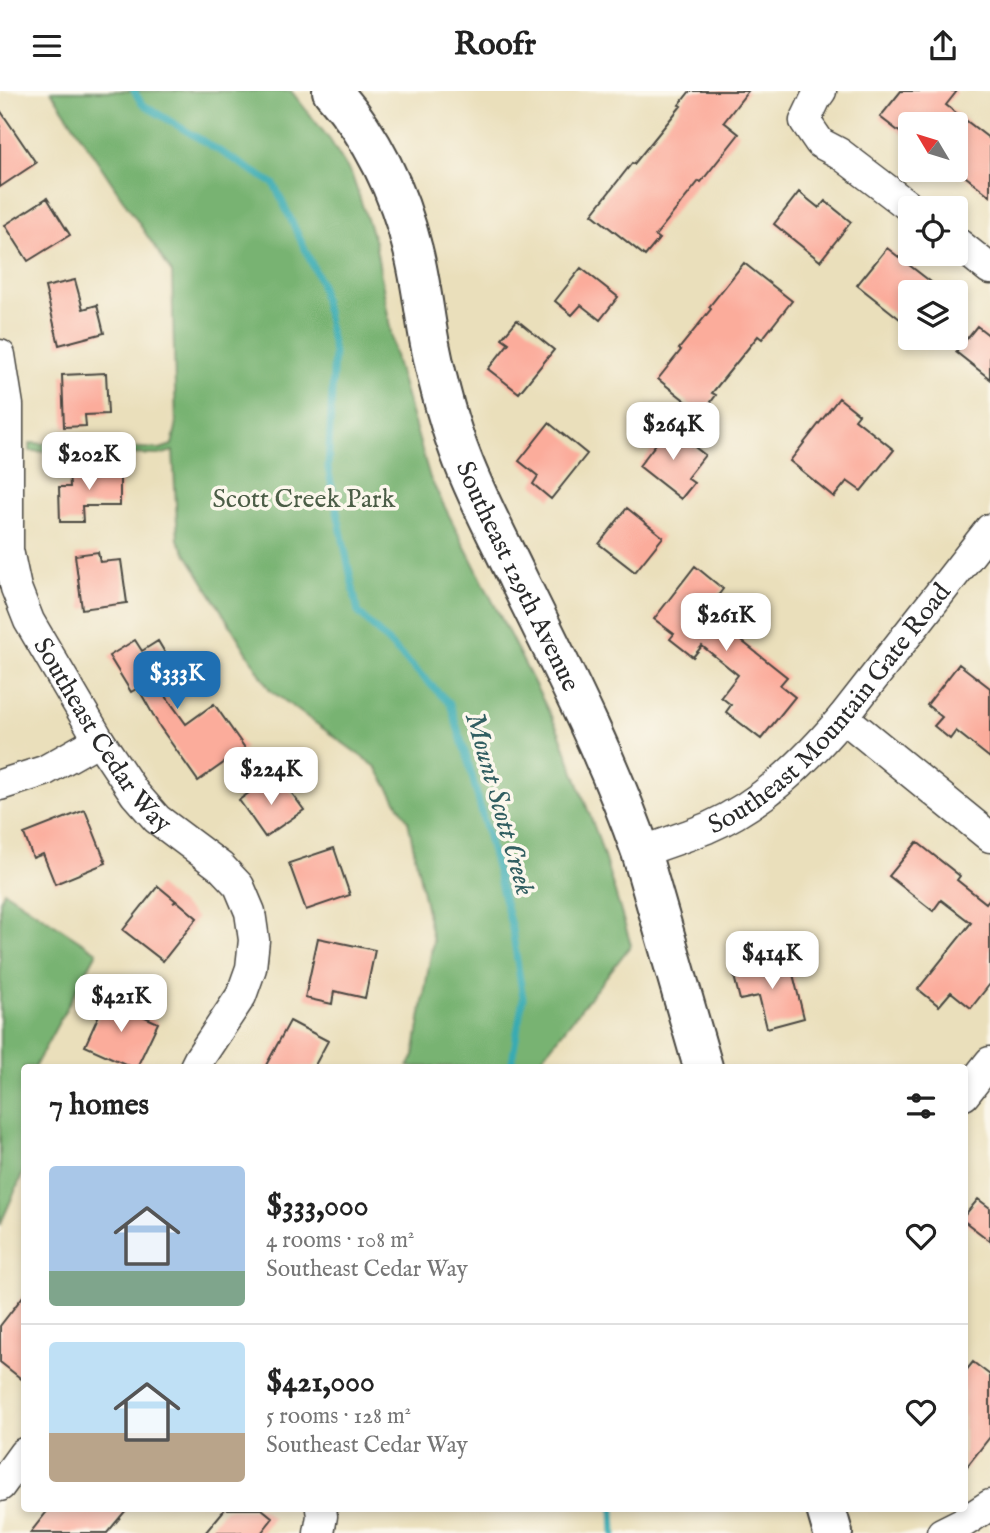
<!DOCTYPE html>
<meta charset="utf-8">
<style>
:root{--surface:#fff;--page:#f6f6f6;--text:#222;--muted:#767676;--line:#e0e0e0;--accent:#1f6fb2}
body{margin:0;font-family:"IM FELL English",serif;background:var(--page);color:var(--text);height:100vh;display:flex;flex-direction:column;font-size:26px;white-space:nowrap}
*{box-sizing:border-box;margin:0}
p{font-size:23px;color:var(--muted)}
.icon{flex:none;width:38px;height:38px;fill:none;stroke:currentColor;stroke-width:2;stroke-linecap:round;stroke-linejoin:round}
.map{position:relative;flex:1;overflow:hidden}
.panel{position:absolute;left:21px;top:973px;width:947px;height:448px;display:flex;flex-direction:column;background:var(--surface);border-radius:7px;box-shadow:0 4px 10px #0003}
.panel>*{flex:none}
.needle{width:46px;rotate:308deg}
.buttons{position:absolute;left:898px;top:21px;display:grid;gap:14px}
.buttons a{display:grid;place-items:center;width:70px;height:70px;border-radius:7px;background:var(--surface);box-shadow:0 4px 10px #0003;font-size:35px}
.price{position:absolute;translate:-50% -60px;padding:0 16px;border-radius:14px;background:#fff;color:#222;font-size:23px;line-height:46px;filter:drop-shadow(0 2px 4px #0008)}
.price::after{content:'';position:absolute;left:50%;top:42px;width:21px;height:16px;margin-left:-10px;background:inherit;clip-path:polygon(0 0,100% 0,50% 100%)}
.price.active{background:var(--accent);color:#fff}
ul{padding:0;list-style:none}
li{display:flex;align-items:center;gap:21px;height:175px;padding:0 28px}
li+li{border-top:2px solid var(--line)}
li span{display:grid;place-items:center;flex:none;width:196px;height:140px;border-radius:7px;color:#555}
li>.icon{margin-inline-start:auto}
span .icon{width:84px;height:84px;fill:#fffc;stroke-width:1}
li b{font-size:30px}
h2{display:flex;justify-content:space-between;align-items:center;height:84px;padding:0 28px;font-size:30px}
header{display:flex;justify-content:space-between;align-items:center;height:91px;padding:0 28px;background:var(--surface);font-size:32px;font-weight:700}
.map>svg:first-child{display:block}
</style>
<header><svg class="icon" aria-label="menu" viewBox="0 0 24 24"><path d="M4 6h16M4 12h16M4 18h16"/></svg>Roofr<svg class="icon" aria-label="share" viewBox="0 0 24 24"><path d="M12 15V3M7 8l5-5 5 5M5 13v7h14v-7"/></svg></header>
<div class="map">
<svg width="990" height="1442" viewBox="0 0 990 1442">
<rect width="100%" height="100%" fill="#fbf7ec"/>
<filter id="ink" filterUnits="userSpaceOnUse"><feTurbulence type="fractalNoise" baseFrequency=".0143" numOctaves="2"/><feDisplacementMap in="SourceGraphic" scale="14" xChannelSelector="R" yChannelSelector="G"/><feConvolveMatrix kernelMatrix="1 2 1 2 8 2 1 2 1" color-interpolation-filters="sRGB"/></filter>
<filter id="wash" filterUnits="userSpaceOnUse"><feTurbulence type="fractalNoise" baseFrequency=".00686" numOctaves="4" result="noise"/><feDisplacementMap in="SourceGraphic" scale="28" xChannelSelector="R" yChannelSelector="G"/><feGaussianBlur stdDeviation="1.57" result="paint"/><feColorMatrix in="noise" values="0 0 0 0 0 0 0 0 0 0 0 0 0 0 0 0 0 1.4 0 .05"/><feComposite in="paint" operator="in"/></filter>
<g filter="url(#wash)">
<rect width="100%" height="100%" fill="#eadfbb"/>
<path fill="#78b372" stroke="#526f4e" stroke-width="2" d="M51 0H291L330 49 352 85 375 151 396 270 430 387 559 641 598 746 631 854 535 976H408L414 965 433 850 408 730 376 676 270 599 178 449 173 360 159 364 30 360V352L160 358 172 354 176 336 172 182Z
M4 800 97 861 35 975V976H24V1080L0 1134V810Z"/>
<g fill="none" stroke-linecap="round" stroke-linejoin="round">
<path stroke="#39abb2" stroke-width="7" d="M134 0 142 13 274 93 320 190 334 262 328 377 358 521 450 613 470 677 512 838 523 907 511 976
M613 1418 614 1442"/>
</g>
<g id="blocks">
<path fill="#fbac9b" d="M690 0H748L724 31 739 43 701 91 699 90 655 145 659 148 645 165 592 123 632 72 634 73 681 15 679 14Z
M901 0H957L946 14 990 48V105L956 78V33H910V49L880 26Z
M0 19 36 72 0 96Z
M799 101 819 117 825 110 851 131 820 170 774 133Z
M47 107 70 144 28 170 5 134Z
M887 157 944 201H910V236L857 194Z
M744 172 792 210 762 248 758 245 712 302 716 304 702 323 658 288 681 259 679 258 711 218 709 216Z
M581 177 618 206 600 229 581 214 572 224 555 210Z
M75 189 83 218 97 214 104 242 59 254 45 196Z
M517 229 554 259 519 302 488 278 509 252 502 247Z
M977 235 990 245V288L956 261Z
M106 282 108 323 85 324 86 335 64 336 62 284Z
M839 307 859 323 855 328 894 359 861 400 847 390 834 406 790 370Z
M549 332 587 363 551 408 533 393 538 385 519 370Z
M669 336 705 364 687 387 694 392 681 408 639 375Z
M120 377V415H82L83 431H60L59 396H70L69 378Z
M627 417 663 446 635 481 599 453Z
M98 461 100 471 121 469 127 512 82 518 75 464Z
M695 475 723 498 714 510 728 521 719 532 787 586 780 594 795 606 761 648 726 621 731 614 721 606 738 584 702 555 693 566 670 548 674 543 654 528Z
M135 549 142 560 158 550 179 585 160 597 186 633 214 613 245 657 198 690 160 636 138 597 131 601 109 565Z
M959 573 990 597V667L956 640 950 648 934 635 942 626 927 614Z
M283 690 304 719 265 746 239 709 263 692 269 700Z
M85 719 106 772 55 793 43 763 33 767 24 743Z
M917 751 960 785 957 789 986 812 990 807V893L971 917 951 901 939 915 918 898 971 832 941 809 933 820 889 785Z
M334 757 350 804 306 819 289 772Z
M158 795 176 810 173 812 177 810 197 827 163 870 123 839Z
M318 847 375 859 365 907 334 900 332 913 305 907Z
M789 867 804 927 767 937 759 905 740 909 733 881Z
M106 908 158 932 137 976H132L85 955Z
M290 930 328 950 314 976H265Z
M978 1108 990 1117V1150L964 1130V1125Z
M24 1204V1290L0 1271V1235Z
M973 1271 990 1284V1346L964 1379V1282Z
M49 1418H127L107 1442H30Z
M225 1418H262L273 1427 261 1442H205Z"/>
</g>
</g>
<g filter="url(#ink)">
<use href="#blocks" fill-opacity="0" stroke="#484641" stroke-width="2"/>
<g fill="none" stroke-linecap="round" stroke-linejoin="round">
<defs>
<g id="minor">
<path d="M821 0 816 7 805 30 820 52 839 62 911 117"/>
<path d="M956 151 990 178"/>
<path id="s1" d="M0 264 8 314V459L16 497 29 530 99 649 135 703 157 728 221 776 239 795 250 821 254 849 251 877 241 905 199 968 195 976"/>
<path d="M843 626 990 746"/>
<path d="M0 694 44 680 99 649"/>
<path id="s2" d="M641 761C663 753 685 746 707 737 762 713 804 672 843 626L990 438"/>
<path d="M964 1004 990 971"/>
<path d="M0 1395 24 1362"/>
<path d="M319 1442 322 1425 321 1418"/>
<path d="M942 1442 964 1431 990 1414"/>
</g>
<g id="major">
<path id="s3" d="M332 0C372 44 399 101 413 159 421 189 424 222 430 253 438 293 448 332 463 370 479 411 500 450 519 490 563 579 608 667 641 761L703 976"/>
<path d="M826 1418 833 1442"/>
</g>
</defs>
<use href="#minor" stroke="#484641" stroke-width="33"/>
<use href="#major" stroke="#484641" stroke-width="42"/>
<use href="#minor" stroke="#fff" stroke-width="30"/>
<use href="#major" stroke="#fff" stroke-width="38"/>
</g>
</g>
<g text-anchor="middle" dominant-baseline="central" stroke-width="7" stroke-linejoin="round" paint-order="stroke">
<g font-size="26" fill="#4b5d46" stroke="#fbf7ec">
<text x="304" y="408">Scott Creek Park</text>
</g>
<g font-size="26" fill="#2b2b2b" stroke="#fbf7ec">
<text stroke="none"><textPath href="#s3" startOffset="525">Southeast 129th Avenue</textPath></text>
<text stroke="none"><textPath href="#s2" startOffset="243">Southeast Mountain Gate Road</textPath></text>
<text stroke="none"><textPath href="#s1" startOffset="406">Southeast Cedar Way</textPath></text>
</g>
<g font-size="28" font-style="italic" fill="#315e61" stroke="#fbf7ec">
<text transform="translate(499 713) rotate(74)">Mount Scott Creek</text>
</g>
</g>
</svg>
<div class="buttons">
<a><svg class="needle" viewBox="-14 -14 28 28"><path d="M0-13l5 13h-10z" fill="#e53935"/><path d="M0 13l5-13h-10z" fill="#767676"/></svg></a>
<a><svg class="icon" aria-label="locate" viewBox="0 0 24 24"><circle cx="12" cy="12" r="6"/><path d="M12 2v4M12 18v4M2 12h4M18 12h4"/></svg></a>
<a><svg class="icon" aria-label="layers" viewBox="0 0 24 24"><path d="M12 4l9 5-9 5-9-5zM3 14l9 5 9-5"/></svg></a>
</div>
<b class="price" style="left:673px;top:371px">$264K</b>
<b class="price" style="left:89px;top:401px">$202K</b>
<b class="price" style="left:726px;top:562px">$261K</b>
<b class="price active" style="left:177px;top:620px">$333K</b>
<b class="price" style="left:271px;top:716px">$224K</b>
<b class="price" style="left:772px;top:900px">$414K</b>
<b class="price" style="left:121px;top:943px">$421K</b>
<section class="panel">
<h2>7 homes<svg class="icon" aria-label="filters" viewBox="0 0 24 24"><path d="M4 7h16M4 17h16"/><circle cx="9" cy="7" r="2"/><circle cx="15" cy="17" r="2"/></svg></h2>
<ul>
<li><span style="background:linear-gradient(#a9c7e8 75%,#7fa58c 0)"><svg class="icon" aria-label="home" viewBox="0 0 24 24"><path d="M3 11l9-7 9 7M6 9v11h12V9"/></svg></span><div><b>$333,000</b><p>4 rooms · 108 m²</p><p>Southeast Cedar Way</p></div><svg class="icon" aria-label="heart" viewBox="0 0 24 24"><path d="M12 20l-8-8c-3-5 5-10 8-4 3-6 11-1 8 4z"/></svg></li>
<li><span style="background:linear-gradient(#bfe0f5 65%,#b9a48a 0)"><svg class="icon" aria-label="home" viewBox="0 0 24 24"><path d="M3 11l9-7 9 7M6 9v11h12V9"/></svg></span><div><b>$421,000</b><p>5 rooms · 128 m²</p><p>Southeast Cedar Way</p></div><svg class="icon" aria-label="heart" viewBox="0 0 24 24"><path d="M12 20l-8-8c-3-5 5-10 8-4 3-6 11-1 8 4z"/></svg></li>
</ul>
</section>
</div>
